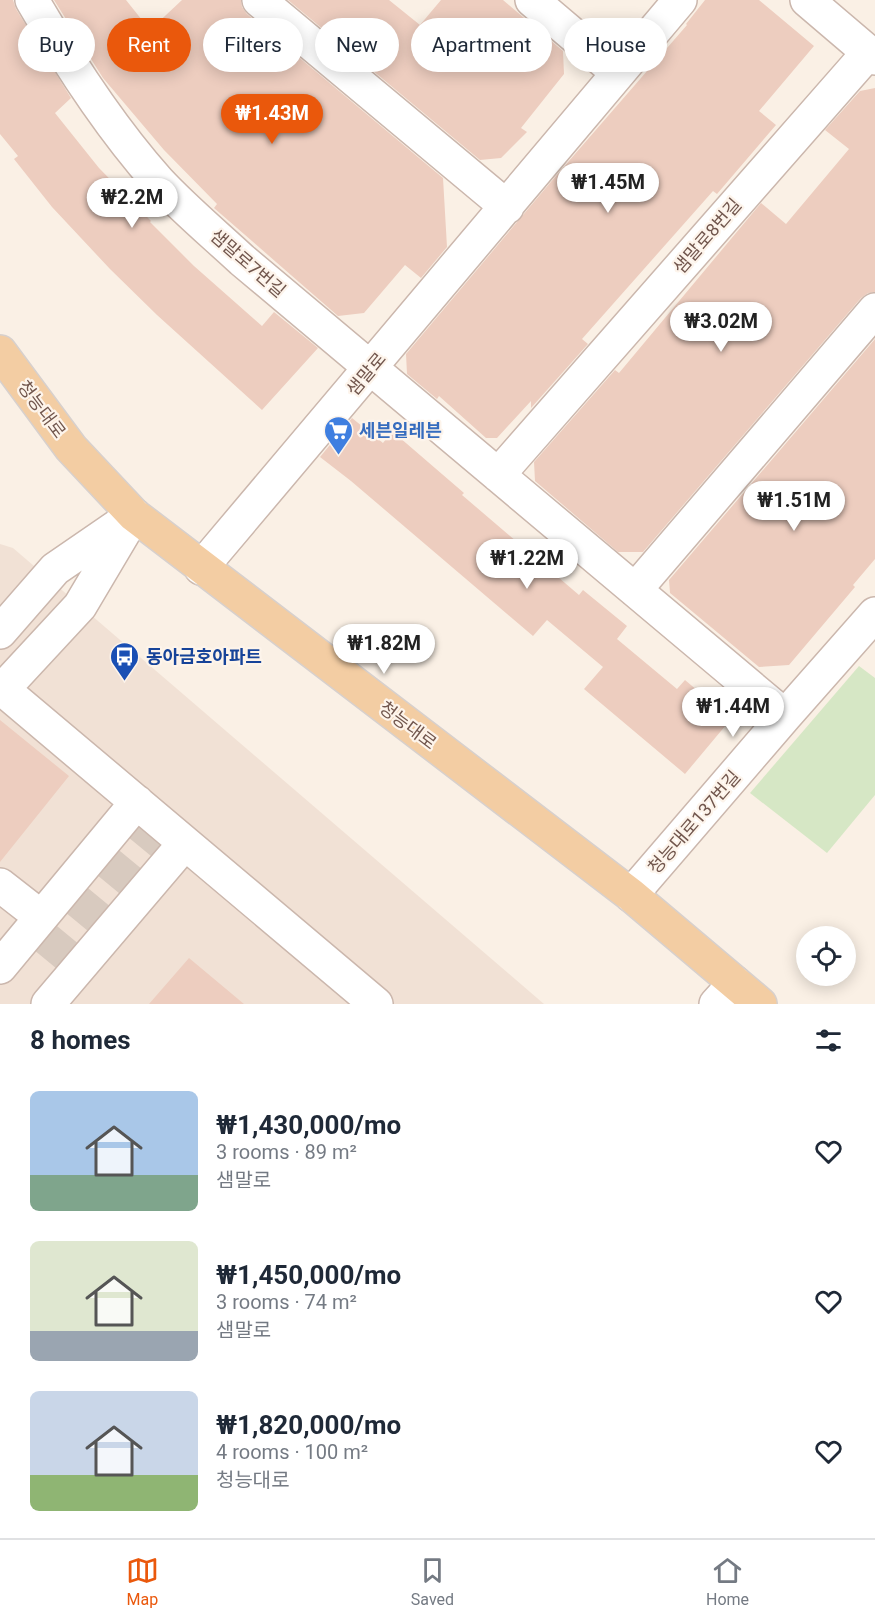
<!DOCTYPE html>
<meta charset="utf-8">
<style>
:root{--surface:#fff;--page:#f6f6f7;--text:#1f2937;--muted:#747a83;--line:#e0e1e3;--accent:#ea580c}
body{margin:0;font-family:Roboto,"Noto Sans KR",sans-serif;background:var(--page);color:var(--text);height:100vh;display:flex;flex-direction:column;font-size:22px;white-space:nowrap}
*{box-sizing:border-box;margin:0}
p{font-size:20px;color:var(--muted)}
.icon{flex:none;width:33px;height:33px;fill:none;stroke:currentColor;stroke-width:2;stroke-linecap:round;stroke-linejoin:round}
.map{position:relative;height:1004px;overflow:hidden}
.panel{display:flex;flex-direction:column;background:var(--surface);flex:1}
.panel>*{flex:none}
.guide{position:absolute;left:18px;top:18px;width:840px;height:54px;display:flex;gap:12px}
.controls{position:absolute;left:796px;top:926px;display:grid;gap:12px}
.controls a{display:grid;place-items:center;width:60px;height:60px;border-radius:50%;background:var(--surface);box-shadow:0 3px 15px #0003;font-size:30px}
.price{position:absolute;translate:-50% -51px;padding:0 14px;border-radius:21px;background:#fff;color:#222;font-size:20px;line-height:39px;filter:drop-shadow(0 2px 3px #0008)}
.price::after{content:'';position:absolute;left:50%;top:36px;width:18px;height:14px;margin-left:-9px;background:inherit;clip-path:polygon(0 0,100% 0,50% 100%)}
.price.active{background:var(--accent);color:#fff}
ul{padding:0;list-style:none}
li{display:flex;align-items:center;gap:18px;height:150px;padding:0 30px}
li span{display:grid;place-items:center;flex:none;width:168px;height:120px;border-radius:9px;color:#555}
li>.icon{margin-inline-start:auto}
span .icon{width:72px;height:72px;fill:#fffc;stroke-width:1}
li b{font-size:26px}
h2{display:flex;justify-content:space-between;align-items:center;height:72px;padding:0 30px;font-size:26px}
.pill{padding:0 21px;border-radius:27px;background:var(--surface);box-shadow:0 3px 15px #0003;font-size:21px;line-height:54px}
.pill.active{background:var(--accent);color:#fff}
.tab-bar{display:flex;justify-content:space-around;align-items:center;height:84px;border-top:2px solid var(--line);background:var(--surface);font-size:16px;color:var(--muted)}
.tab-bar a{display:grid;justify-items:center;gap:3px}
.tab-bar .active{color:var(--accent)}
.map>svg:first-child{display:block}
</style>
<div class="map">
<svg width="875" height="1004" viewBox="0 0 875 1004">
<rect width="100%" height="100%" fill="#faf0e5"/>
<path fill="#f1e1d5" d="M0 544 13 548 544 1004H0Z"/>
<path fill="#d6e7c5" d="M859 666 875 678V795L827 853 750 793Z"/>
<path fill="#edcdbf" d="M0 0H13L16 9 71 98 55 113 99 168 151 221 150 222 194 266 262 326 274 312 318 348 262 410 157 315 110 269 52 207 14 159 18 156 0 134Z
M54 0H126L150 30 182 0H241L242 7 247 14 443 178 447 247 421 278 405 265 364 313 338 316 214 208 217 204 164 150 103 78Z
M288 0H389L420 25 441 0H503L563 51 564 74 521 128 527 132 501 158 480 160Z
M705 0H759L814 46 759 111 776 125 717 194 713 191 582 339 588 344 531 408V401L497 438H486L439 396 437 399 407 374 406 354 555 177 687 25 686 24Z
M875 88V292L868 293 861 298 643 552H618L535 481 534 462 615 370 619 373 761 203 786 224 849 149 825 130 860 91Z
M875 339V559L853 585 855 587 789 665 759 667 670 593 669 580Z
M352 418 383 443 392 431 464 493 462 495 579 595 583 590 627 626 617 639 677 689 685 680 731 719 685 774 584 689 603 667 547 620 533 636 351 481 320 457Z
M0 720 69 776 0 862Z
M189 958 244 1004H149Z"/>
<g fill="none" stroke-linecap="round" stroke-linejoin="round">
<path stroke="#d8cabf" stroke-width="33" stroke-dasharray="33 16" stroke-linecap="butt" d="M45 959 159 821"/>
<defs>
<path id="minor" d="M32 0C69 64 109 126 158 181 184 209 214 234 242 260L785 716
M259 0 507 207
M532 0 618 73
M807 0 875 58
M498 475 869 52
M201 568 680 0
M635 590 875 310
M0 632 55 569 125 521
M0 687 376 1004
M3 689 80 606 134 515
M0 885 41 917
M631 895 785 716 875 614
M0 967 137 802
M48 1004 185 843
M716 1004 735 983"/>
<path id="major" d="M0 352 71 448 134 515 631 895 760 1004"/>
</defs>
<use href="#minor" stroke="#cbb7ad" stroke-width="36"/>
<use href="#major" stroke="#d7d0cd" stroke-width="36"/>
<use href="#minor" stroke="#fff" stroke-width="33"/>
<use href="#major" stroke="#f3cda3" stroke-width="33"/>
</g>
<defs>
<symbol id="supermarket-pin" viewBox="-11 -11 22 30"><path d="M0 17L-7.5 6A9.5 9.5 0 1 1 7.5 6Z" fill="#3f7fe0" stroke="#fdf4eb"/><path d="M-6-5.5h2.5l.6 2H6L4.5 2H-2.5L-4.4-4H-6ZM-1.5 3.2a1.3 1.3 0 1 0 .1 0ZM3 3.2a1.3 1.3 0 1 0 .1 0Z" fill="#fff"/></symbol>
<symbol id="bus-pin" viewBox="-11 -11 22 30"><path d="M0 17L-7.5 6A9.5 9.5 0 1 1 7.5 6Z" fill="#1a4fb4" stroke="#fdf4eb"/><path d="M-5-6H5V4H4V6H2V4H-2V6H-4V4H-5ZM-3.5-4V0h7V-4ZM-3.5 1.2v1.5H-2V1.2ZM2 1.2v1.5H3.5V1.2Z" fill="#fff"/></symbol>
</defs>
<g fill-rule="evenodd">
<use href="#supermarket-pin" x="322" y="414" width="33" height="45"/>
<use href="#bus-pin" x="108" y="640" width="33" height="45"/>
</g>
<g text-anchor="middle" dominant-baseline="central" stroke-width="4.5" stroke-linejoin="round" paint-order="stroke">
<g font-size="18" fill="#71564d" stroke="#fdf4eb">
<text transform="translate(707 236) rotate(-49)">샘말로8번길</text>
<text transform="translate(248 263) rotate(41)">샘말로7번길</text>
<text transform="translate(366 374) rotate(-50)">샘말로</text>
<text transform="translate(42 409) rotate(53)">청능대로</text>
<text transform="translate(408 725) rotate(37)">청능대로</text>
<text transform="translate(694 822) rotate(-49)">청능대로137번길</text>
</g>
<g font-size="18" font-weight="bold" fill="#366cbe" stroke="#fdf4eb" text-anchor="start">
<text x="359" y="430">세븐일레븐</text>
</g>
<g font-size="18" font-weight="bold" fill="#164399" stroke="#fdf4eb" text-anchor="start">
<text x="146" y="656">동아금호아파트</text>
</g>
</g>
</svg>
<div class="controls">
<a><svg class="icon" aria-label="locate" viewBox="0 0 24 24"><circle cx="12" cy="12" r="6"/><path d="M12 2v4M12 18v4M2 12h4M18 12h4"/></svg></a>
</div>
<b class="price active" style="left:272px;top:145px">₩1.43M</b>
<b class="price" style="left:608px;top:214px">₩1.45M</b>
<b class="price" style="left:132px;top:229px">₩2.2M</b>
<b class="price" style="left:721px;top:353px">₩3.02M</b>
<b class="price" style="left:794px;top:532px">₩1.51M</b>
<b class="price" style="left:527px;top:590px">₩1.22M</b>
<b class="price" style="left:384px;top:675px">₩1.82M</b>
<b class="price" style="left:733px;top:738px">₩1.44M</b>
<div class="guide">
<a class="pill">Buy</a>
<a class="pill active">Rent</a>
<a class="pill">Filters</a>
<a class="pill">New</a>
<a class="pill">Apartment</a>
<a class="pill">House</a>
</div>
</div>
<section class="panel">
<h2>8 homes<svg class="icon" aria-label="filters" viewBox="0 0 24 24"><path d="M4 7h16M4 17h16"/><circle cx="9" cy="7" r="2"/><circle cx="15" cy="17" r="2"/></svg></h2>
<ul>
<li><span style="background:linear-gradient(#a9c7e8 70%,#7fa58c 0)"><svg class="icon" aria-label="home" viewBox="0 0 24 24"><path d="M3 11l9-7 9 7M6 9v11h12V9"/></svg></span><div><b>₩1,430,000/mo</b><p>3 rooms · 89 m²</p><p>샘말로</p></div><svg class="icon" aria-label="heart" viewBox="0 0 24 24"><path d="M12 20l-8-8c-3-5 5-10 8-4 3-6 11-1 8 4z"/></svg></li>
<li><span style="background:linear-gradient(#dfe7d0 75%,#9aa5b1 0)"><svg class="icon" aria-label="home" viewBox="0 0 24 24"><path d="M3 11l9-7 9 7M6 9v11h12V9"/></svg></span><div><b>₩1,450,000/mo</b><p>3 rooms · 74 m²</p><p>샘말로</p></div><svg class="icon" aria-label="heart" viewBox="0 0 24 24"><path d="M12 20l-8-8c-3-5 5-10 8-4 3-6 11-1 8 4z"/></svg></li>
<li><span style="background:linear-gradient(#c9d6e8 70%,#8fb573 0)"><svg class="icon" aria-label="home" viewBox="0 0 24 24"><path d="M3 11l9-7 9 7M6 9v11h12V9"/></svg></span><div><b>₩1,820,000/mo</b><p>4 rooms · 100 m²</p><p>청능대로</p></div><svg class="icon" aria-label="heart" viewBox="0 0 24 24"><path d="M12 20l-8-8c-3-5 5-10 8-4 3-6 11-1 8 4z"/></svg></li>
</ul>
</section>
<nav class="tab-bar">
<a class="active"><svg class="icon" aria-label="map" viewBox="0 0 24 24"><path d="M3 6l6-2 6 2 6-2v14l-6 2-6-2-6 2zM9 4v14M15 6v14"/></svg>Map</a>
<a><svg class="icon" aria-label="saved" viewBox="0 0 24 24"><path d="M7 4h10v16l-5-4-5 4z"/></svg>Saved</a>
<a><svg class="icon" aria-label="home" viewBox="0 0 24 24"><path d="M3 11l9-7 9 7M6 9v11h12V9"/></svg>Home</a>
</nav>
